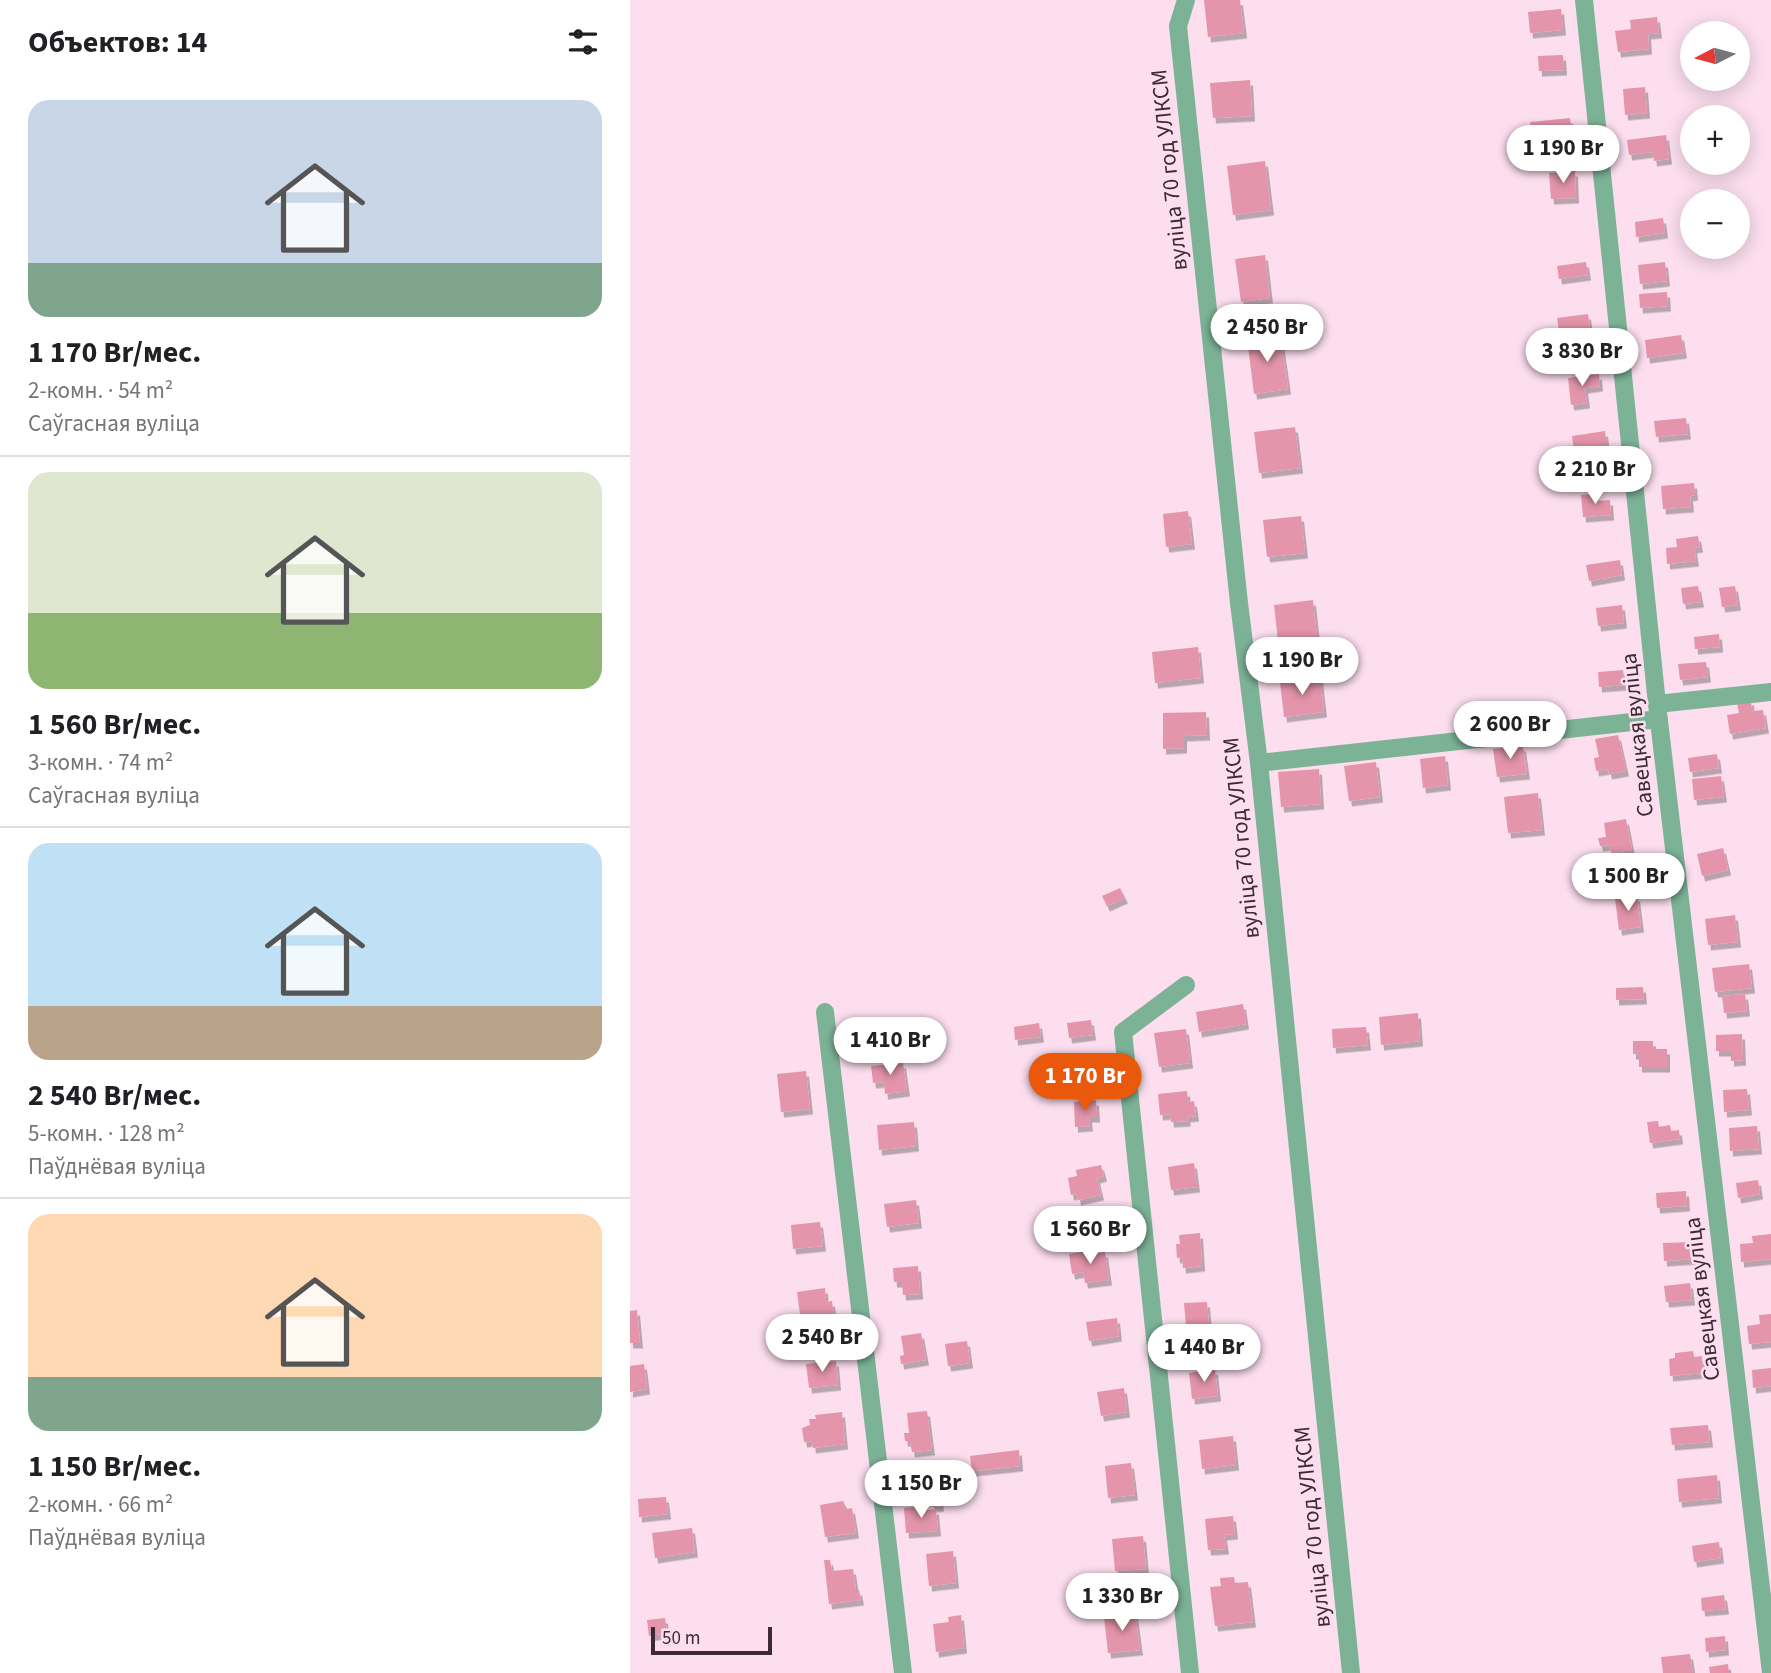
<!DOCTYPE html>
<html lang="ru">
<meta charset="utf-8">
<style>
:root{--surface:#fff;--page:#f6f6f6;--text:#202124;--muted:#757577;--line:#e0e0e0;--accent:#ea580c}
body{margin:0;font-family:"Source Sans 3",sans-serif;background:var(--page);color:var(--text);height:100vh;display:flex;flex-direction:column;font-size:26px;white-space:nowrap}
*{box-sizing:border-box;margin:0}
p{font-size:23px;color:var(--muted)}
.icon{flex:none;width:38px;height:38px;fill:none;stroke:currentColor;stroke-width:2;stroke-linecap:round;stroke-linejoin:round}
.map{position:relative;flex:1;overflow:hidden}
.side{display:flex;flex-direction:column;background:var(--surface);width:630px}
.side>*{flex:none}
.needle{width:46px;rotate:264deg}
.controls{position:absolute;left:1050px;top:21px;display:grid;gap:14px}
.controls a{display:grid;place-items:center;width:70px;height:70px;border-radius:50%;background:var(--surface);box-shadow:0 4px 18px #0003;font-size:35px}
.scale{position:absolute;left:21px;bottom:18px;width:121px;box-sizing:border-box;padding-left:7px;border:4px solid #3c2a35;border-top:0;font-size:19px;line-height:24px;white-space:nowrap;color:#3c2a35;-webkit-text-stroke:5px #fcdeef;paint-order:stroke}
.price{position:absolute;translate:-50% -60px;padding:0 16px;border-radius:24px;background:#fff;color:#222;font-size:23px;line-height:46px;filter:drop-shadow(0 2px 4px #0008)}
.price::after{content:'';position:absolute;left:50%;top:42px;width:21px;height:16px;margin-left:-10px;background:inherit;clip-path:polygon(0 0,100% 0,50% 100%)}
.price.on{background:var(--accent);color:#fff}
ul{padding:0;list-style:none}
li{display:grid;align-content:center;gap:14px;height:371px;padding:0 28px}
li+li{border-top:2px solid var(--line)}
li span{display:grid;place-items:center;height:217px;border-radius:21px;color:#555}
li>.icon{margin-inline-start:auto}
span .icon{width:126px;height:126px;fill:#fffc;stroke-width:1}
li b{font-size:30px}
h2{display:flex;justify-content:space-between;align-items:center;height:84px;padding:0 28px;font-size:30px}
main{display:flex;flex:1;min-height:0}
.map>svg:first-child{display:block}
</style>
<main>
<section class="side">
<h2>Объектов: 14<svg class="icon" aria-label="filters" viewBox="0 0 24 24"><path d="M4 7h16M4 17h16"/><circle cx="9" cy="7" r="2"/><circle cx="15" cy="17" r="2"/></svg></h2>
<ul>
<li><span style="background:linear-gradient(#c9d6e8 75%,#7fa58c 0)"><svg class="icon" aria-label="home" viewBox="0 0 24 24"><path d="M3 11l9-7 9 7M6 9v11h12V9"/></svg></span><div><b>1 170 Br/мес.</b><p>2-комн. · 54 m²</p><p>Саўгасная вуліца</p></div></li>
<li><span style="background:linear-gradient(#dfe7d0 65%,#8fb573 0)"><svg class="icon" aria-label="home" viewBox="0 0 24 24"><path d="M3 11l9-7 9 7M6 9v11h12V9"/></svg></span><div><b>1 560 Br/мес.</b><p>3-комн. · 74 m²</p><p>Саўгасная вуліца</p></div></li>
<li><span style="background:linear-gradient(#bfe0f5 75%,#b9a48a 0)"><svg class="icon" aria-label="home" viewBox="0 0 24 24"><path d="M3 11l9-7 9 7M6 9v11h12V9"/></svg></span><div><b>2 540 Br/мес.</b><p>5-комн. · 128 m²</p><p>Паўднёвая вуліца</p></div></li>
<li><span style="background:linear-gradient(#ffd9b3 75%,#7fa58c 0)"><svg class="icon" aria-label="home" viewBox="0 0 24 24"><path d="M3 11l9-7 9 7M6 9v11h12V9"/></svg></span><div><b>1 150 Br/мес.</b><p>2-комн. · 66 m²</p><p>Паўднёвая вуліца</p></div></li>
</ul>
</section>
<div class="map">
<svg width="1141" height="1673" viewBox="0 0 1141 1673">
<defs>
<filter id="shadow"><feDropShadow dx="3" dy="5.5" stdDeviation="0" flood-color="#0004"/></filter>
</defs>
<rect width="100%" height="100%" fill="#fcdeef"/>
<path fill="#e495ab" filter="url(#shadow)" d="M574 0H610L614 33 578 37Z
M931 9 933 30 900 33 898 12Z
M1027 17 1029 33 1018 34 1019 49 988 52 985 31 1001 29 1000 20Z
M933 55 934 70 909 71 908 56Z
M620 80 622 116 583 118 580 83Z
M1015 87 1017 113 995 115 993 89Z
M940 118 943 140 903 145 900 122Z
M1036 135 1039 159 1024 161 1023 152 999 155 997 140Z
M635 161 641 210 603 215 597 166Z
M945 171 946 198 921 199 919 173Z
M1033 218 1035 233 1006 237 1005 222Z
M635 255 640 298 611 302 605 259Z
M956 262 958 275 929 279 927 266Z
M1035 262 1037 281 1010 284 1008 265Z
M1037 292 1038 306 1010 308 1009 294Z
M958 314 960 328 929 332 927 318Z
M650 333 658 389 624 394 617 338Z
M1051 335 1054 353 1017 358 1015 340Z
M969 374 970 386 955 388 957 403 941 405 938 378Z
M1056 418 1058 434 1026 437 1024 421Z
M665 427 670 468 629 473 624 432Z
M975 431 977 446 944 451 942 436Z
M1064 483 1065 495 1060 496 1061 507 1033 509 1031 486Z
M966 494 967 501 980 500 981 515 953 517 951 495Z
M558 511 562 544 536 547 533 514Z
M671 516 675 553 637 557 633 520Z
M1068 536 1070 547 1064 548 1066 561 1037 564 1036 548 1047 547 1046 539Z
M990 560 992 575 959 581 956 565Z
M1068 586 1071 602 1053 604 1051 588Z
M1105 586 1108 605 1092 607 1089 588Z
M683 600 687 637 648 641 644 605Z
M992 605 994 623 968 626 966 608Z
M1089 634 1090 647 1065 649 1064 637Z
M568 647 571 678 525 683 522 652Z
M1076 662 1078 677 1050 680 1048 664Z
M993 670 995 685 969 687 968 672Z
M690 677 694 712 654 717 650 682Z
M1121 700 1122 711 1133 710 1136 728 1100 734 1097 715 1109 713 1107 702Z
M576 712 577 735 554 736V748L533 749V713Z
M988 735 996 771 979 774 978 769 966 771 964 758 969 757 965 739Z
M893 746 897 774 867 777 863 749Z
M1087 754 1089 768 1060 772 1058 758Z
M815 756 818 785 793 788 790 759Z
M746 762 750 797 719 801 714 766Z
M689 769 691 804 651 807 648 772Z
M1091 776 1094 797 1064 800 1062 779Z
M908 793 912 830 878 833 874 797Z
M996 819 1002 850 981 853 980 845 970 846 968 838 976 837 974 823Z
M1093 848 1098 870 1072 876 1067 854Z
M490 888 495 898 477 906 472 896Z
M1007 896 1011 927 989 930 985 899Z
M1105 915 1108 942 1078 945 1075 919Z
M1119 964 1122 988 1085 992 1082 968Z
M1013 987 1014 999 986 1000V988Z
M1115 994 1117 1011 1094 1013 1092 996Z
M613 1004 616 1024 569 1032 566 1012Z
M788 1013 790 1041 751 1045 749 1017Z
M461 1020 463 1035 439 1038 437 1023Z
M409 1023 411 1037 385 1040 384 1027Z
M736 1027 738 1045 703 1048 702 1029Z
M556 1029 560 1063 529 1067 524 1033Z
M1112 1034 1113 1060 1101 1061V1051H1086V1035Z
M1003 1041H1023V1049H1037V1067H1009V1054H1003Z
M273 1063 277 1091 255 1094 254 1082 243 1083 241 1066Z
M176 1071 180 1109 151 1112 147 1074Z
M1117 1089 1119 1110 1094 1112 1093 1090Z
M557 1091 558 1102 564 1101 566 1116 557 1117 558 1121 541 1122 540 1114 530 1115 528 1094Z
M466 1100 467 1117H459L460 1126 445 1127 444 1102Z
M1028 1121 1029 1127 1040 1125 1041 1131 1049 1130 1050 1139 1020 1143 1017 1122Z
M284 1122 286 1146 249 1150 247 1125Z
M1127 1126 1129 1149 1100 1151 1099 1128Z
M564 1163 567 1187 541 1190 538 1167Z
M471 1165 474 1176 467 1178 471 1195 448 1200 447 1194 441 1195 438 1178 447 1176 446 1170Z
M1128 1180 1130 1194 1108 1198 1106 1183Z
M1056 1191 1057 1206 1027 1208 1026 1193Z
M286 1200 289 1223 257 1227 254 1204Z
M190 1222 193 1246 163 1249 161 1225Z
M570 1233 572 1266 553 1268 552 1257 547 1258 546 1244H550L549 1235Z
M1141 1234V1259L1111 1262 1110 1244 1123 1243 1122 1236Z
M1065 1242 1066 1259 1034 1261 1033 1243Z
M456 1251V1255L475 1252 479 1280 455 1283 453 1272 442 1274 439 1254Z
M288 1266 290 1294 273 1295 272 1282H264L263 1268Z
M1060 1283 1062 1300 1036 1302 1034 1286Z
M195 1288 196 1302 202 1301 204 1317 171 1322 167 1292Z
M577 1302 579 1325 556 1326 554 1303Z
M7 1310 10 1343H0V1311Z
M1141 1314V1342L1119 1344 1117 1326 1130 1324 1129 1315Z
M487 1318 489 1336 459 1341 456 1322Z
M291 1333 296 1360 271 1364 270 1356 274 1355 271 1336Z
M337 1341 340 1363 318 1366 315 1344Z
M1063 1351 1064 1357 1072 1356 1073 1373 1040 1376 1039 1359 1045 1358V1353Z
M206 1361 208 1385 179 1388 176 1364Z
M14 1364 17 1389 0 1392V1366Z
M1141 1368V1386L1123 1388 1122 1370Z
M585 1369 588 1396 562 1399 559 1373Z
M494 1388 497 1412 471 1416 467 1392Z
M297 1411 302 1450 282 1452 280 1441H275L274 1433H279L277 1413Z
M212 1412 215 1444 183 1448 182 1441 174 1442 172 1428 180 1425 179 1419H186L185 1415Z
M1078 1425 1080 1442 1042 1445 1040 1428Z
M603 1436 606 1465 572 1469 569 1440Z
M389 1450 390 1466 342 1471 340 1456Z
M501 1463 505 1495 478 1498 475 1466Z
M321 1474 323 1497 310 1498 311 1506 302 1507 301 1500 290 1501 287 1477Z
M1087 1475 1089 1498 1049 1502 1047 1479Z
M36 1497 38 1514 9 1517 8 1499Z
M213 1501 217 1509 222 1508 226 1533 195 1537 190 1505Z
M298 1506V1510L306 1509 308 1531 276 1533 274 1508Z
M603 1516 605 1534 594 1535 596 1549 578 1550 575 1519Z
M62 1528 65 1552 25 1558 22 1533Z
M513 1536 516 1569 485 1571 482 1539Z
M1089 1542 1091 1558 1064 1562 1062 1546Z
M323 1551 326 1583 299 1586 296 1554Z
M194 1560H200L202 1571 223 1569 226 1590H229L231 1600 199 1604Z
M604 1577 605 1583 618 1582 623 1622 585 1626 580 1587 591 1586 590 1578Z
M514 1583 516 1598 484 1601 483 1586Z
M1094 1595 1096 1609 1072 1611 1071 1598Z
M505 1613 510 1650 478 1653 474 1617Z
M331 1615 334 1648 306 1652 303 1624 319 1622 318 1617Z
M35 1618 37 1633 19 1636 17 1620Z
M1095 1636 1096 1650 1076 1652 1075 1638Z
M1060 1654 1063 1673H1033L1031 1657Z
M1098 1664 1099 1673H1080L1079 1667Z"/>
<g fill="none" stroke-linecap="round" stroke-linejoin="round">
<path stroke="#7cb397" stroke-width="18" d="M556 0 548 26 609 603 629 763 721 1673
M954 0 1027 704 1141 1673
M1027 704 1141 692
M629 763 1029 719
M556 985 493 1032 560 1673
M195 1012 273 1673"/>
</g>
<g text-anchor="middle" dominant-baseline="central" stroke-width="5" stroke-linejoin="round" paint-order="stroke">
<g font-size="23" fill="#3c2a35" stroke="#fcdeef">
<text transform="translate(539 170) rotate(-96)">вуліца 70 год УЛКСМ</text>
<text transform="translate(1007 735) rotate(-96)">Савецкая вуліца</text>
<text transform="translate(611 838) rotate(-96)">вуліца 70 год УЛКСМ</text>
<text transform="translate(1072 1299) rotate(-97)">Савецкая вуліца</text>
<text transform="translate(682 1527) rotate(-96)">вуліца 70 год УЛКСМ</text>
</g>
</g>
</svg>
<div class="controls">
<a><svg class="needle" viewBox="-14 -14 28 28"><path d="M0-13l5 13h-10z" fill="#e53935"/><path d="M0 13l5-13h-10z" fill="#757577"/></svg></a>
<a>+</a>
<a>−</a>
</div>
<div class="scale">50 m</div>
<b class="price" style="left:933px;top:185px">1 190 Br</b>
<b class="price" style="left:637px;top:364px">2 450 Br</b>
<b class="price" style="left:952px;top:388px">3 830 Br</b>
<b class="price" style="left:965px;top:506px">2 210 Br</b>
<b class="price" style="left:672px;top:697px">1 190 Br</b>
<b class="price" style="left:880px;top:761px">2 600 Br</b>
<b class="price" style="left:998px;top:913px">1 500 Br</b>
<b class="price" style="left:260px;top:1077px">1 410 Br</b>
<b class="price on" style="left:455px;top:1113px">1 170 Br</b>
<b class="price" style="left:460px;top:1266px">1 560 Br</b>
<b class="price" style="left:192px;top:1374px">2 540 Br</b>
<b class="price" style="left:574px;top:1384px">1 440 Br</b>
<b class="price" style="left:291px;top:1520px">1 150 Br</b>
<b class="price" style="left:492px;top:1633px">1 330 Br</b>
</div>
</main>
